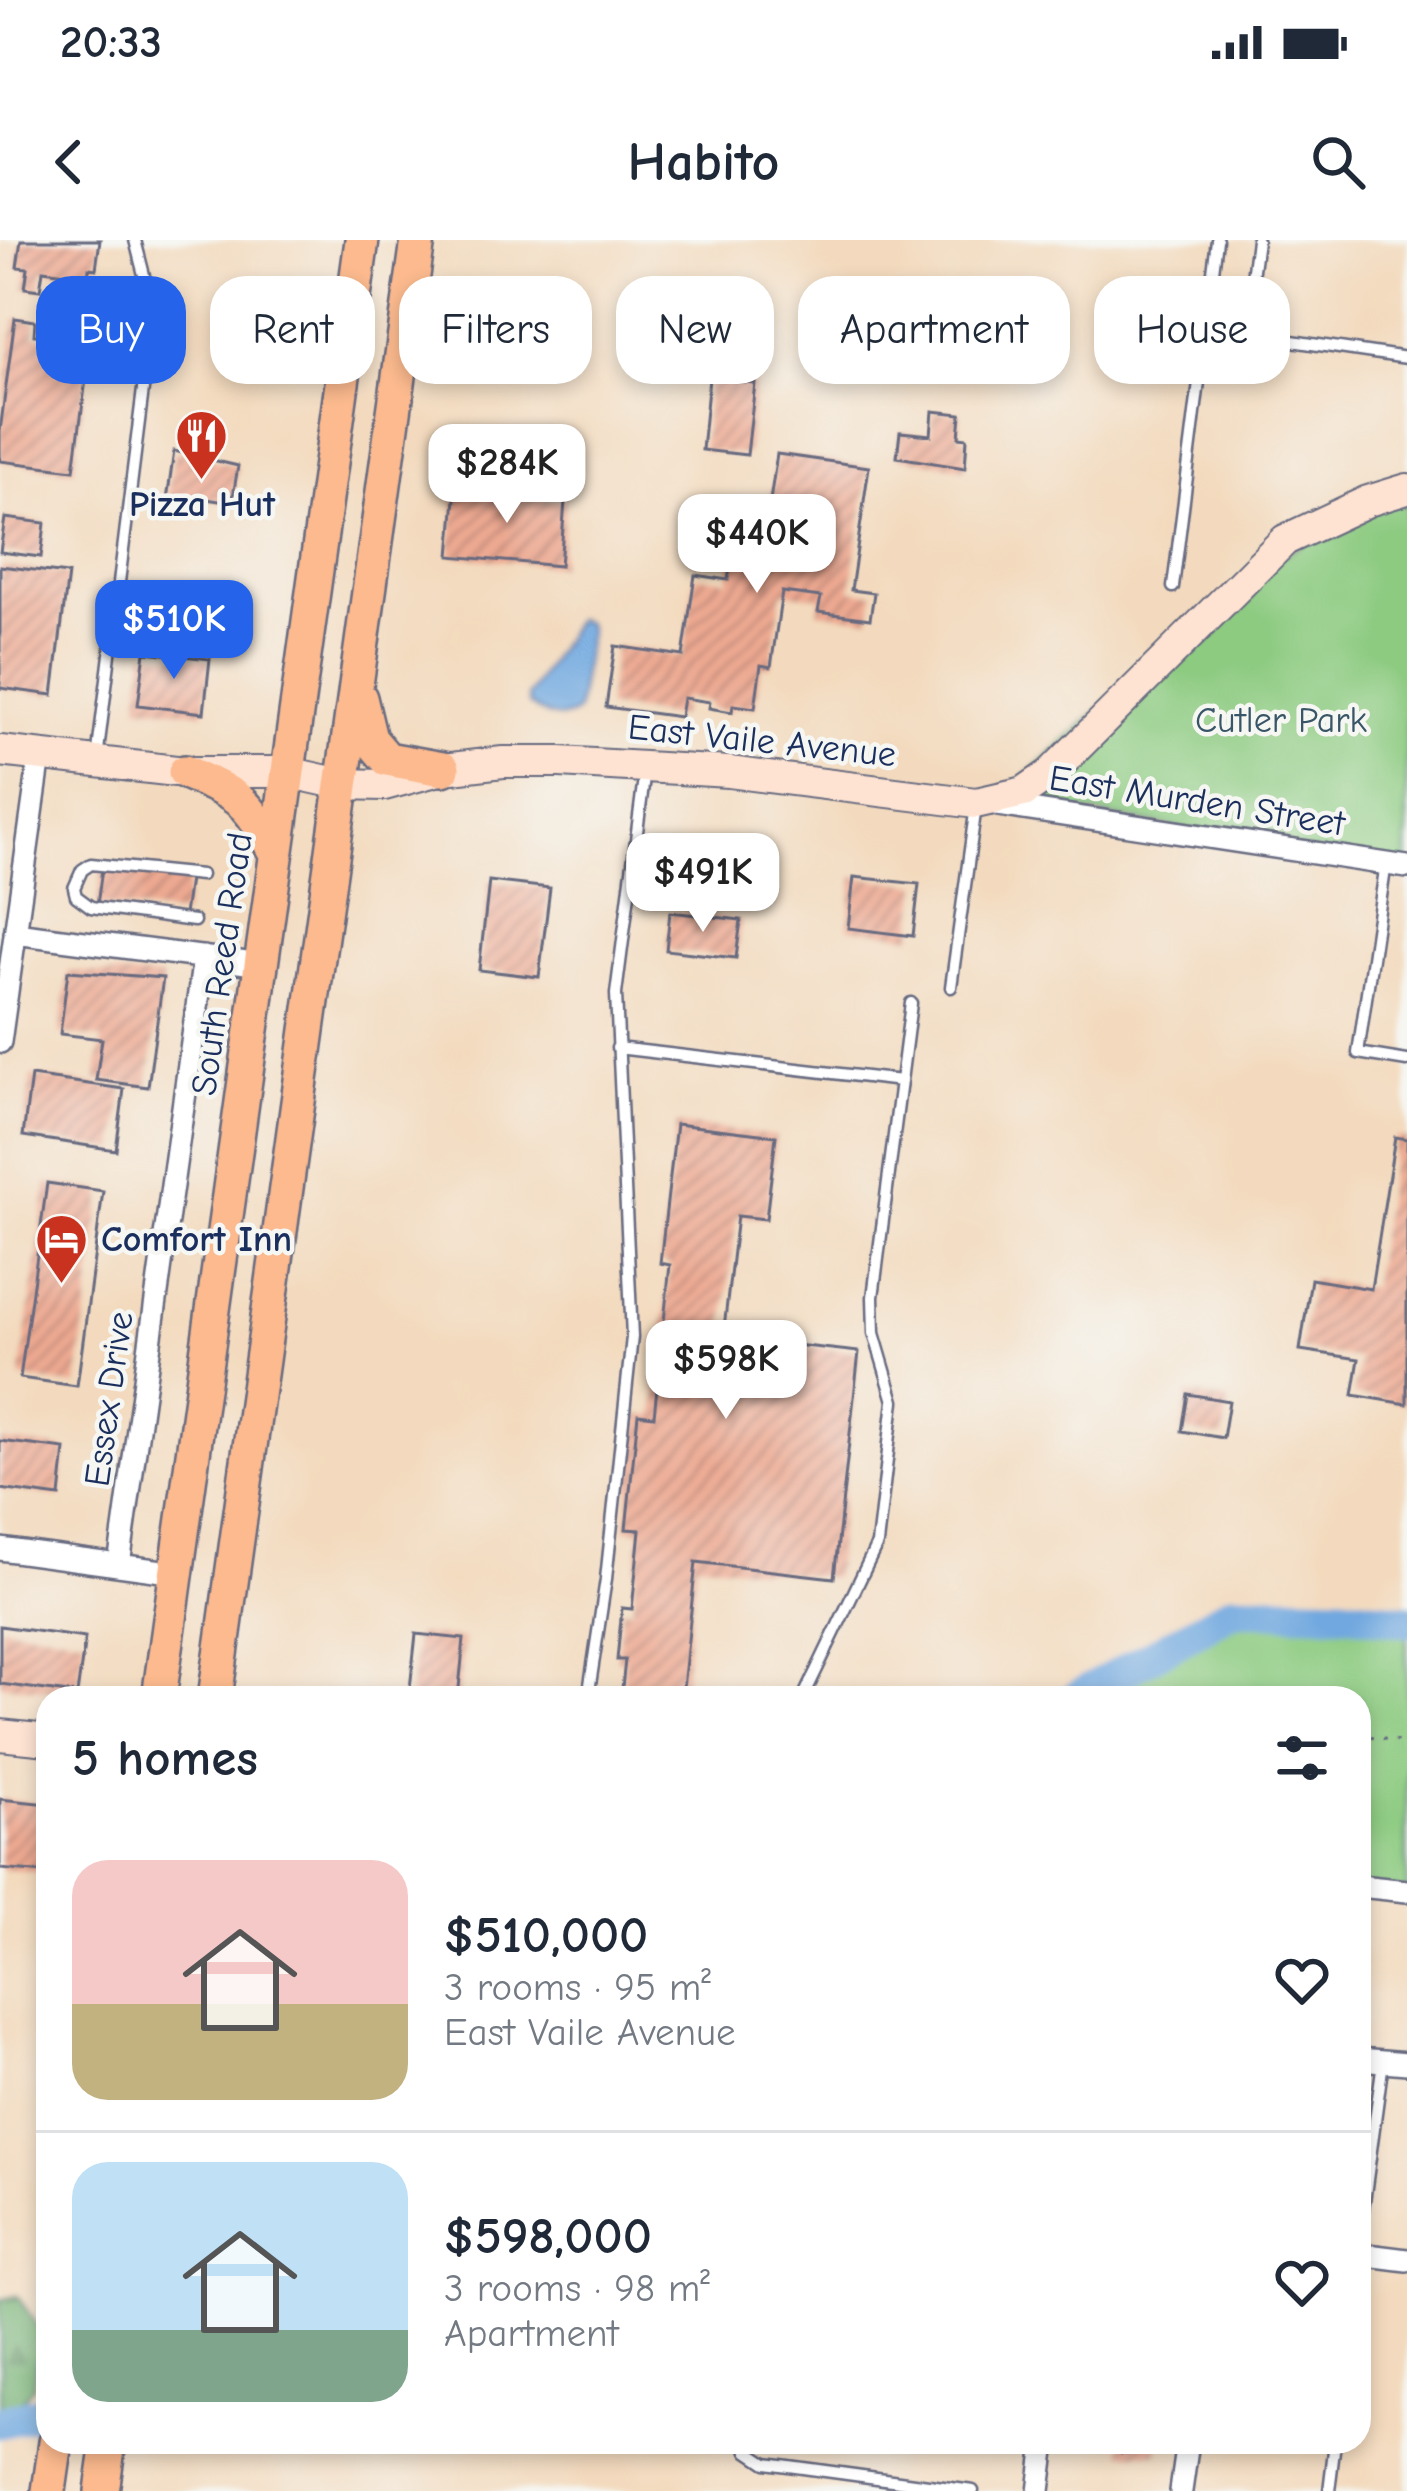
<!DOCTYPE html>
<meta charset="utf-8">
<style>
:root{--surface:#fff;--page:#f6f6f7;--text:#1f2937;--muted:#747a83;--line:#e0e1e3;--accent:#2563eb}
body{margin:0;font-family:"Comic Neue",sans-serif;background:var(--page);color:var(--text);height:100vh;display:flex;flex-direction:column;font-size:45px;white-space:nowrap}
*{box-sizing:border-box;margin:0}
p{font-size:39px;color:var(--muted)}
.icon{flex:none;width:66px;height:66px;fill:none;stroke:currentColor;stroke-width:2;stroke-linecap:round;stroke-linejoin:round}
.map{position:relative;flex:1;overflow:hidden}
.side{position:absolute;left:36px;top:1446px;width:1335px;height:768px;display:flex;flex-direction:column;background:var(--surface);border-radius:36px;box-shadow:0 6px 18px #0003}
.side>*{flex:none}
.guide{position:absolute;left:36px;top:36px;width:1335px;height:108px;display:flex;gap:24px}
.price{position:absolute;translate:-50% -102px;padding:0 27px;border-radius:24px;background:#fff;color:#222;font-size:39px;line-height:78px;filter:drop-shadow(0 3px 6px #0008)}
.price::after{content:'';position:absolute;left:50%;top:72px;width:36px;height:27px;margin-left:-18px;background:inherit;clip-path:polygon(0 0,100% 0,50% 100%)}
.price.current{background:var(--accent);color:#fff}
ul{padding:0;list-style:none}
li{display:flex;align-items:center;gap:36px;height:300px;padding:0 36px}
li+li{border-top:3px solid var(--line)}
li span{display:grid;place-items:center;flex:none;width:336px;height:240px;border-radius:36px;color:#555}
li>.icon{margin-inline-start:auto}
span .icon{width:144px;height:144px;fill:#fffc;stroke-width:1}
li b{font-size:51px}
h2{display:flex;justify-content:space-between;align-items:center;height:144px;padding:0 36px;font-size:51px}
.pill{padding:0 42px;border-radius:36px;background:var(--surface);box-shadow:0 6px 18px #0003;font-size:42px;line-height:108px}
.pill.current{background:var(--accent);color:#fff}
.status{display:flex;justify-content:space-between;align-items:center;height:84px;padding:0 60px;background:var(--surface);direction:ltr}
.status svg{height:33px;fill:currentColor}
header{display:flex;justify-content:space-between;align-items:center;height:156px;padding:0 36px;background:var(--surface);font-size:54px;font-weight:600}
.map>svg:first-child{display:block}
</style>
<div class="status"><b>20:33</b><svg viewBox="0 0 49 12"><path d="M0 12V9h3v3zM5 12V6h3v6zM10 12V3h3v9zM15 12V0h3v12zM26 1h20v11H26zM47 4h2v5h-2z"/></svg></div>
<header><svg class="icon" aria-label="back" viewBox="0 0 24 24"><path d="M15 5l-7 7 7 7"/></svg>Habito<svg class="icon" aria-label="search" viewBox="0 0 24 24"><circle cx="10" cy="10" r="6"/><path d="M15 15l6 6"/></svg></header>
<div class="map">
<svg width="1407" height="2251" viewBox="0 0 1407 2251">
<defs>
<pattern id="forest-firs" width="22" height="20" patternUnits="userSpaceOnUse" patternTransform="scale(3)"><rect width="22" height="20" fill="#72af6f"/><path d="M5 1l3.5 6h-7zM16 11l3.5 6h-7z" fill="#5d8f5e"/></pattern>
<pattern id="building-hatch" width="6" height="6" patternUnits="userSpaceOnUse" patternTransform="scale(3)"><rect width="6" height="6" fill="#eda991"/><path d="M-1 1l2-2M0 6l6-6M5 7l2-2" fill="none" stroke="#bf8a7a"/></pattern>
</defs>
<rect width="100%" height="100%" fill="#f6f6f2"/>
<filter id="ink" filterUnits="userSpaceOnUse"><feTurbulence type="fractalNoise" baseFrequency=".00833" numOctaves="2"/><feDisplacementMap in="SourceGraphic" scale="24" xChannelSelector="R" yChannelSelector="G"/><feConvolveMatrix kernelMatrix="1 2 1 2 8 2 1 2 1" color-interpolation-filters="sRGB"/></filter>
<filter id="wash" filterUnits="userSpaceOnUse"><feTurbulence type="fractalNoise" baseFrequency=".004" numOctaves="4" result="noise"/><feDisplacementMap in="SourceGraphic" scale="48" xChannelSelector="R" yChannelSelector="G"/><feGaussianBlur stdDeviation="2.7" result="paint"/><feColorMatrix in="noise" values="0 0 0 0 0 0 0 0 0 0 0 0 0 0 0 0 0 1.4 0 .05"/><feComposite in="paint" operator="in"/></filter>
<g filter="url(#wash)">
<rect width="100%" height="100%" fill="#f3dabe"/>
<path fill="#8dcb81" stroke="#547d70" stroke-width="3" d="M1407 249V627L1002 558 1248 334Z
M1234 1369 1343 1372 1407 1381V1651L1359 1646V1458H1076Z"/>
<path fill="url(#forest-firs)" stroke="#466f66" stroke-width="3" d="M17 2056 42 2093 33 2146 9 2180 0 2182V2060Z"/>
<path fill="#71a8df" stroke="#466c9e" stroke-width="3" d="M576 379 586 383 589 389 577 471C565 484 542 475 529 464L528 456Z"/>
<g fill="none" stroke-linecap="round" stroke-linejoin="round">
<path stroke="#71a8df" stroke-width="33" d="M1076 1458 1234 1369 1343 1372 1407 1381
M0 2182 48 2170"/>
</g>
<g id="blocks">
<path fill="url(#building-hatch)" d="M21 0H100L96 29 89 28 88 36 43 30 40 50 25 48 28 28 17 27Z
M15 78 35 81 34 95 81 101 78 122 88 124 74 230 0 221V191Z
M709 138 755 143 747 215 702 210Z
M933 171 961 174 959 197 967 198 965 228 897 217 900 192 931 195Z
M174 211 238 226 232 263 200 258 199 265 167 260Z
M777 214 869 227 851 350 874 353 870 379 818 372 821 357 782 352 771 427 761 425 755 468 733 465 732 472 709 468 710 462 683 458 680 477 606 467 615 406 683 416 695 335 728 340 732 317 761 321Z
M497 243 531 247 530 258 565 261 560 326 450 316 456 247 496 251Z
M5 278 45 283 41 317 0 312Z
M0 326 68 334 53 455 0 448Z
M145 412 210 419 204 473 138 465Z
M102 629 189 639 184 675 97 665Z
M854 637 919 644 913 696 848 688Z
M489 641 550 648 539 737 479 730Z
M670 672 741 680 736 718 666 710Z
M68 731 163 738 148 847 96 840 102 799 60 794Z
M31 836 124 849 116 910 23 896Z
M676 884 776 896 766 979 737 976 723 1097 859 1112 834 1338 696 1322 682 1458H621L625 1420H617L622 1368 632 1369 640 1290 626 1289 638 1174 654 1176 670 1025 660 1023Z
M1395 897 1407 899V1164L1353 1155 1359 1119 1300 1110 1311 1039 1371 1049Z
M47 943 103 951 77 1146 20 1138Z
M1188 1154 1229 1161 1223 1198 1182 1191Z
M0 1201 65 1209 60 1257 0 1249Z
M0 1386 85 1398 77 1454 0 1444Z
M416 1394 464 1399 458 1458H409Z
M0 1559 48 1564 45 1633 0 1629Z
M1123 2202H1159L1158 2213H1122Z"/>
</g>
</g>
<g filter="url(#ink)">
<use href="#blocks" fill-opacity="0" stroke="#676b80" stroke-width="3"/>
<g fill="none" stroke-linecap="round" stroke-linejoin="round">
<defs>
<path id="lane" d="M1257 0 1246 82 1251 95 1407 118
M1173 347 1217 0
M97 519 149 101 144 35 135 0
M1386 623 1358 813 1407 821
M194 681 91 667 76 656 74 648 82 630 91 624 201 635
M951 747 976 566
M617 808 901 841 873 1057 874 1093 894 1161 877 1304 803 1458
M901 841 911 763
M588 1458 606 1339 632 1097 616 754 645 530
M1359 1999 1383 1821
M745 2202 748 2211 766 2223 973 2251
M1329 2251 1335 2202"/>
<path id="street" d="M998 565 1407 627
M15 693 262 725
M0 802 40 516
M0 1309 177 1333
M119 1325 204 717
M1359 1646 1407 1651
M1359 1819 1407 1823
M1359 2014 1407 2020
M1039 2251 1045 2202
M1181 2251 1188 2202"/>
<path id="secondary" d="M0 511 185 532H287L341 544 384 545 443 529 503 522H560L729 532 976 563 1024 552 1050 534 1285 300 1368 261 1407 249
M0 1495 48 1500"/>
<path id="primary" d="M360 458 370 499 387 519 443 529
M185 532C241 557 247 559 276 614
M159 1458 362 0
M215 1458 418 0
M49 2251 56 2202
M102 2251 109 2202"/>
</defs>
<use href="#lane" stroke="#676b80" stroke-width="15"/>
<use href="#street" stroke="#676b80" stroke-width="26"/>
<use href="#secondary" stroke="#676b80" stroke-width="34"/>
<use href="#primary" stroke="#676b80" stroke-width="38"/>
<path stroke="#676b80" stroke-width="3" stroke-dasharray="3 9" stroke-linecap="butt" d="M1359 1496 1407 1502"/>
<use href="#lane" stroke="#fff" stroke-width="10"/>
<use href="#street" stroke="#fff" stroke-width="21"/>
<use href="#secondary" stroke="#fee3d2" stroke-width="30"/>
<use href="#primary" stroke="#fcba8e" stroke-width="33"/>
</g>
</g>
<defs>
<symbol id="restaurant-pin" viewBox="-11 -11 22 30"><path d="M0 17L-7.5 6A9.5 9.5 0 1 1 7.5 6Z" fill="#c8321e" stroke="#f6f6f2"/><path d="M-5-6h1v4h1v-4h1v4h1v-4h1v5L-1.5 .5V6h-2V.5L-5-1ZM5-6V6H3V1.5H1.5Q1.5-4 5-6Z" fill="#fff"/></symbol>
<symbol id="hotel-pin" viewBox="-11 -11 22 30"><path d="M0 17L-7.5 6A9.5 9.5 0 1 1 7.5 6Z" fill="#c8321e" stroke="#f6f6f2"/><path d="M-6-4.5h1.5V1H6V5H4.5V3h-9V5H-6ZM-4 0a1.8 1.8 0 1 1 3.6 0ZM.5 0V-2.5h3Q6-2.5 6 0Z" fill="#fff"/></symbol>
</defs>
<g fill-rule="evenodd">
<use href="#restaurant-pin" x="172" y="166" width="59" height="81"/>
<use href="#hotel-pin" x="32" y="970" width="59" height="81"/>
</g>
<g text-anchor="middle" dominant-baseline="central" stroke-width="9" stroke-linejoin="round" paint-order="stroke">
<g font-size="36" font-weight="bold" fill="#1b2f5e" stroke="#f6f6f2">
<text x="202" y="264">Pizza Hut</text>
<text x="101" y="999" text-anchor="start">Comfort Inn</text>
</g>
<g font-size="36" fill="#385667" stroke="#f6f6f2">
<text x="1281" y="480">Cutler Park</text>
</g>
<g font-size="36" fill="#1b2f5e" stroke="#f6f6f2">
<text transform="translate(762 501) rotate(6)">East Vaile Avenue</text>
<text transform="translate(1197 561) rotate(9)">East Murden Street</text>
<text transform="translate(222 724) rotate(-82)">South Reed Road</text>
<text transform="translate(109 1159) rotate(-82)">Essex Drive</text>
</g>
</g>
</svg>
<b class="price" style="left:507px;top:286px">$284K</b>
<b class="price" style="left:757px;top:356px">$440K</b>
<b class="price current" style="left:174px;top:442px">$510K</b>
<b class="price" style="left:703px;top:695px">$491K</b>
<b class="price" style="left:726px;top:1182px">$598K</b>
<div class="guide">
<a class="pill current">Buy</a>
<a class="pill">Rent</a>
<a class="pill">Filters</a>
<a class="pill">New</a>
<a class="pill">Apartment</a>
<a class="pill">House</a>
</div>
<section class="side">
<h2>5 homes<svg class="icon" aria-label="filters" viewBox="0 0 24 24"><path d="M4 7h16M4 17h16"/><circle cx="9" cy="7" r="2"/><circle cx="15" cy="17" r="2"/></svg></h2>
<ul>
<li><span style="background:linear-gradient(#f6c9c9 60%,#c2b280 0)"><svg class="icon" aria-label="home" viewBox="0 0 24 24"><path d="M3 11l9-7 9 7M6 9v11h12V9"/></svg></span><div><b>$510,000</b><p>3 rooms · 95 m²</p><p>East Vaile Avenue</p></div><svg class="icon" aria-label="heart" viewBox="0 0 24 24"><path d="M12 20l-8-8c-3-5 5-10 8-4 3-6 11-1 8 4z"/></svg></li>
<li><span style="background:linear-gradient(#bfe0f5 70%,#7fa58c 0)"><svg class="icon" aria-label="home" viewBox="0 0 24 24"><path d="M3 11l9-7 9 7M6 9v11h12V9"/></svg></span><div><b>$598,000</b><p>3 rooms · 98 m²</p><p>Apartment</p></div><svg class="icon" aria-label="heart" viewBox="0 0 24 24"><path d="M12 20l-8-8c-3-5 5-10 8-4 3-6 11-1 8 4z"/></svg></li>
</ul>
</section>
</div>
